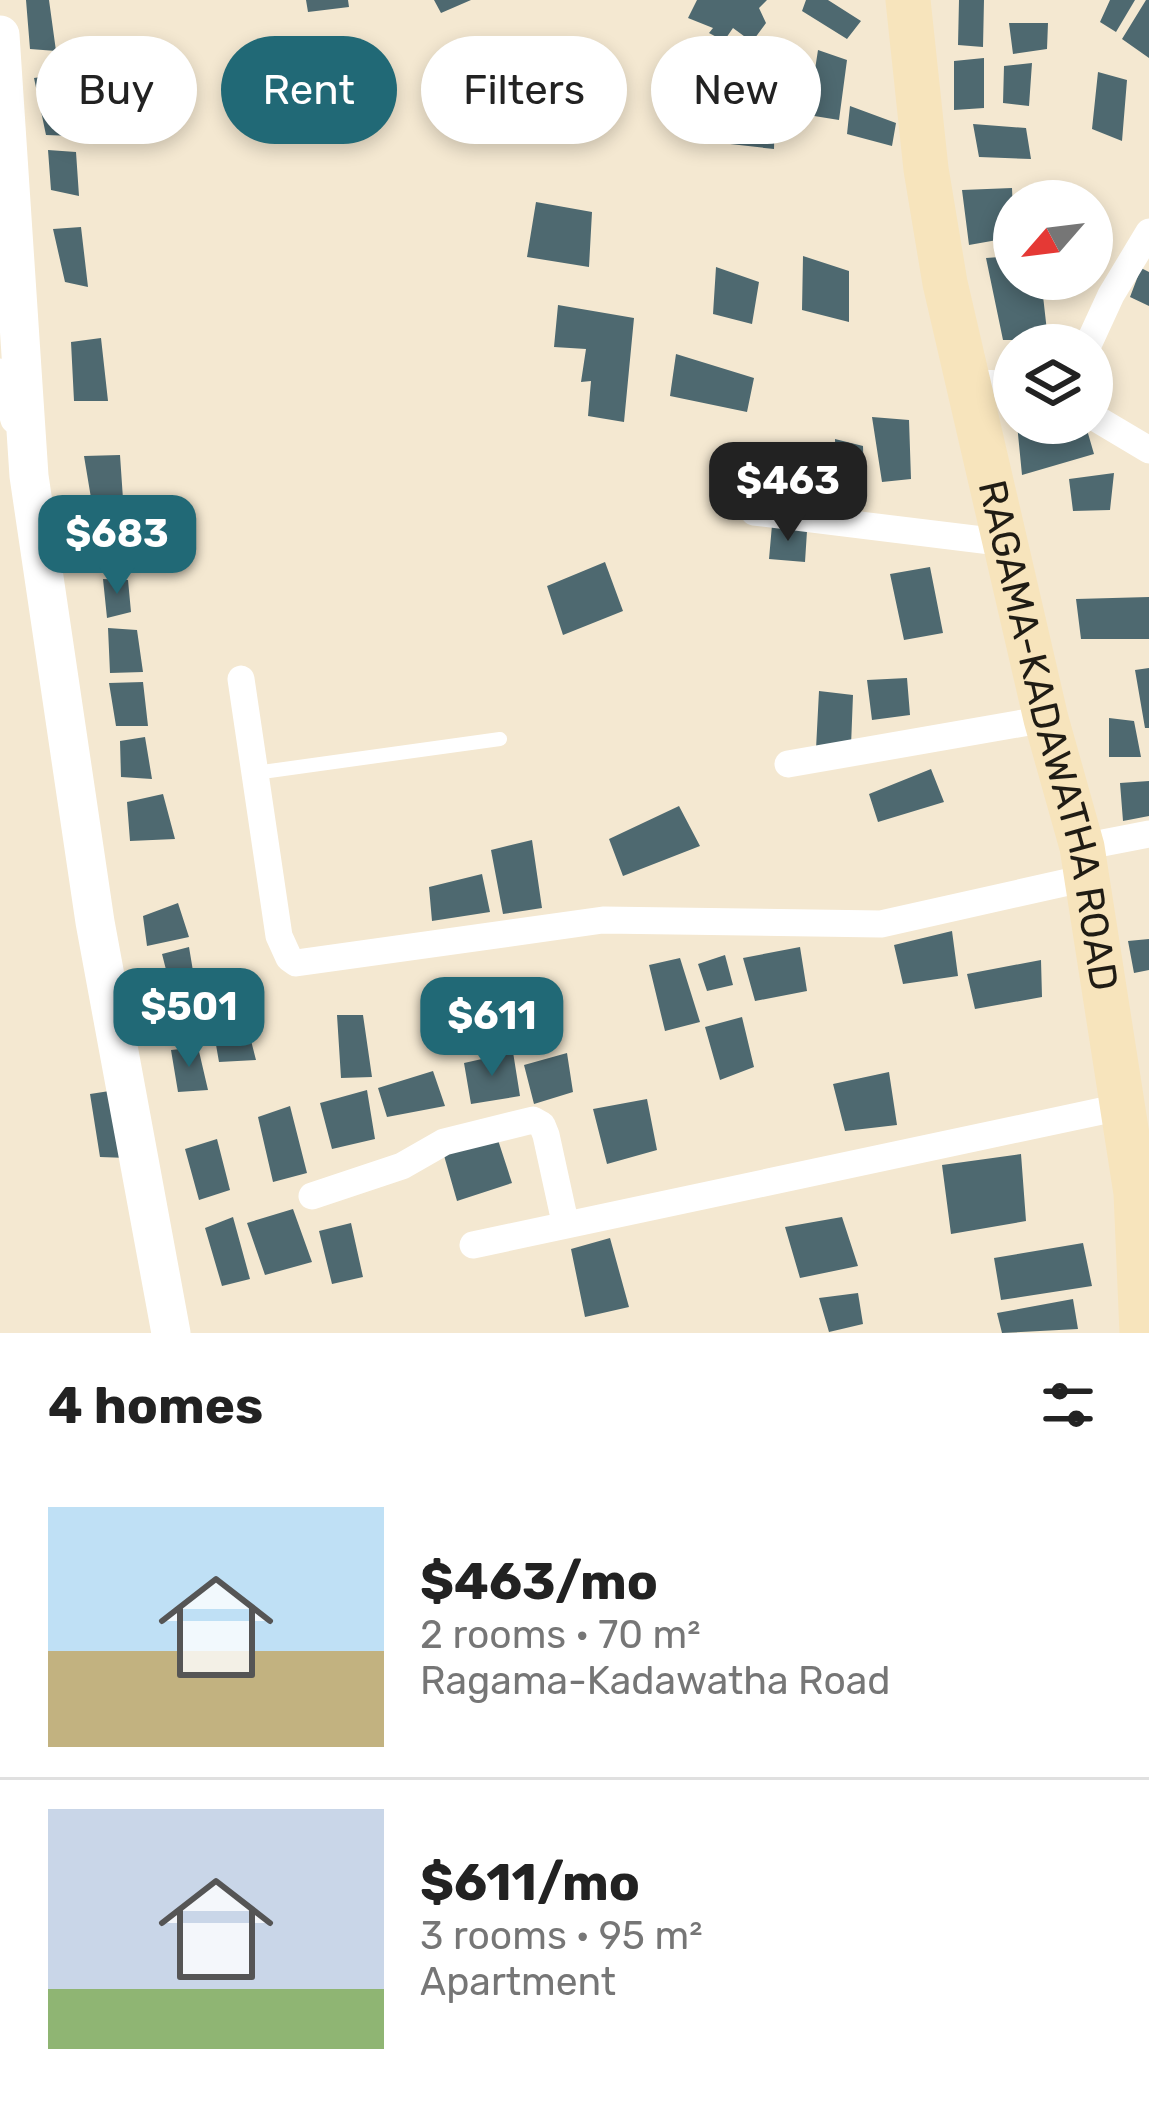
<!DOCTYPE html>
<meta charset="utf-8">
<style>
:root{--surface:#fff;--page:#f2f2f2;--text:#222;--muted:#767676;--line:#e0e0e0;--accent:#216976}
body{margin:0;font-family:Rubik,sans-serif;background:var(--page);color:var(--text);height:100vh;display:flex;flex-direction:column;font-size:45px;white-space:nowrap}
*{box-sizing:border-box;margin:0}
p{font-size:39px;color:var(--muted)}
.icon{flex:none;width:66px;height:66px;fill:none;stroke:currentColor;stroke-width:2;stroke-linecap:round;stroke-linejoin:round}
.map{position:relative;height:1333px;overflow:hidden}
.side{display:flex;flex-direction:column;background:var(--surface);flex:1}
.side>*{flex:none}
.guide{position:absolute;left:36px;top:36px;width:1077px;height:108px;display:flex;gap:24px}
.needle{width:78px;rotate:242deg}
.buttons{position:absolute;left:993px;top:180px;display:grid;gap:24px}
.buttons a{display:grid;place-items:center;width:120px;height:120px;border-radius:50%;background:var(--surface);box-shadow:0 6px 18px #0003;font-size:60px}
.price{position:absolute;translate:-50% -102px;padding:0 27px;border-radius:24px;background:var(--accent);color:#fff;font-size:39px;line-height:78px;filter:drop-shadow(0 3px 6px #0008)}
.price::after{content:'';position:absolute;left:50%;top:72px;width:36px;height:27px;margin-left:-18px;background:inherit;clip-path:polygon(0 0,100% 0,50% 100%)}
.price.current{background:#222;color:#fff}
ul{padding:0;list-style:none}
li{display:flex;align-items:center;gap:36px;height:300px;padding:0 48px}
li+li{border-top:3px solid var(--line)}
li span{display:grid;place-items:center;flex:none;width:336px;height:240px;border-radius:0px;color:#555}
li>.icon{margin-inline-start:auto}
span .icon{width:144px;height:144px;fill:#fffc;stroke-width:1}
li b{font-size:51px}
h2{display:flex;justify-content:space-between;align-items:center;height:144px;padding:0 48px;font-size:51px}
.tag{padding:0 42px;border-radius:54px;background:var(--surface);box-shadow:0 6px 18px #0003;font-size:42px;line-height:108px}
.tag.current{background:var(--accent);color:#fff}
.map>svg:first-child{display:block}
</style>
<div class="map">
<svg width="1149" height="1333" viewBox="0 0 1149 1333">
<rect width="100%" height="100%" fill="#f4e8d1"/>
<path fill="#4e6970" d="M26 0H49L56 51 30 49Z
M306 0H348L349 7 308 12Z
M434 0H471L441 13Z
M697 0H767L759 8 766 23 752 42 733 28 724 41 709 33 713 28 688 18Z
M806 0H828L861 21 847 39 802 11Z
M959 0H984L983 47 958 45Z
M1110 0H1135L1116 32 1100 22Z
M1146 0H1149V58L1122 39Z
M1009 23H1048L1047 49 1013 54Z
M818 50 847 60 839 120 808 115Z
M984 58V108L954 110V61Z
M444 61 476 72 471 111 436 100Z
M1032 63 1029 106 1003 103 1004 66Z
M1098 72 1127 80 1122 141 1092 129Z
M61 74 73 136 46 135 34 78Z
M716 102 775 110 774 149 712 142Z
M850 106 896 123 892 146 847 134Z
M973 124 1026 128 1031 159 979 157Z
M48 150 76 152 79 196 51 190Z
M1012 188 1014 237 969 245 962 190Z
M536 202 592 212 589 267 527 257Z
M81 227 88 287 65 282 53 229Z
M803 256 849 271V322L802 310Z
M1014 256V279H1069L1073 294 1043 296 1048 340H1003L986 258Z
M716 267 759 282 752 324 713 314Z
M1141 268 1149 272V306L1130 297Z
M558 305 634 318 624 422 588 416 591 381 581 382 586 349 554 347Z
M101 338 108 401H74L71 342Z
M676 354 754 378 747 412 670 396Z
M872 417 909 420 911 479 882 482Z
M1085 423 1094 454 1022 475 1017 424Z
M835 439 863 446 864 489 836 488Z
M120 455 123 499 92 504 84 456Z
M1114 473 1110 510 1073 511 1069 479Z
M772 525 807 531 805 562 769 559Z
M91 529H121L125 567H98Z
M605 562 623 611 563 635 547 586Z
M930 567 943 633 904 640 890 574Z
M103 579 128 580 131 612 107 618Z
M1149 597V639H1081L1076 599Z
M108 628 137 630 143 672 110 673Z
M1149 668V728H1145L1135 670Z
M907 678 910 715 872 720 867 680Z
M143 682 148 726H116L109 683Z
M819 691 853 695 851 746 816 749Z
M1109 718 1134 721 1141 757H1109Z
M145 737 152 779 121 777 120 741Z
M931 769 944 802 878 822 869 794Z
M1149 781V816L1123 821 1120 783Z
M163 794 175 839 130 841 127 802Z
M679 806 700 846 623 876 609 839Z
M532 840 542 908 503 914 491 850Z
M482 874 490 912 432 921 429 887Z
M178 903 189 937 147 946 143 916Z
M952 931 958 976 903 984 894 945Z
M1149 939V970L1134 973 1128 941Z
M189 947 197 995 173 997 162 954Z
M800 947 807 991 755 1001 743 958Z
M725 955 733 985 707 991 698 964Z
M680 958 700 1022 665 1031 649 965Z
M1041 960 1042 997 975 1009 967 974Z
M337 1015H363L372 1077 341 1078Z
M245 1017 256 1060 219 1062 212 1022Z
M742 1017 754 1067 720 1080 705 1027Z
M198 1047 208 1090 178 1092 171 1050Z
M513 1052 520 1096 471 1104 464 1063Z
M567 1053 573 1092 534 1104 524 1065Z
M433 1071 445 1106 387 1117 378 1088Z
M889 1072 897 1125 845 1131 833 1084Z
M116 1090 128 1158 100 1157 90 1094Z
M367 1090 375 1139 332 1149 320 1103Z
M647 1099 657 1150 607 1164 593 1109Z
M290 1106 307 1173 273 1182 258 1117Z
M217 1139 230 1190 199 1200 185 1149Z
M498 1140 512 1183 457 1201 443 1152Z
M1021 1154 1026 1221 951 1234 942 1165Z
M293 1209 312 1262 265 1275 247 1223Z
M233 1217 250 1279 222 1286 205 1228Z
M842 1217 858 1266 800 1278 785 1227Z
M351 1223 363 1277 332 1284 319 1231Z
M610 1238 629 1307 585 1317 571 1249Z
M1083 1243 1092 1286 1001 1300 994 1258Z
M858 1293 863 1324 829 1332 819 1298Z
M1073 1299 1078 1329 1002 1333 997 1313Z"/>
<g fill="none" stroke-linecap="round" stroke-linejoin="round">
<path stroke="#fff" stroke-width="14" d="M255 773 500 739"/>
<path stroke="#fff" stroke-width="27" d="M1088 345 1111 295 1149 232
M0 372 14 420
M967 383 1014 384
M1092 416 1149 450
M754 512 1007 543
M241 679 279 936 289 958 296 963 603 920 881 924 1086 878
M788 764 1046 719
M1082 847 1149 834
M312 1196 402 1166 444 1142 533 1120 542 1125 546 1135 565 1222
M473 1245 1125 1106"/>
<path stroke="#fff" stroke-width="39" d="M0 35 29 476 95 922 171 1333"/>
<path stroke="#f7e4bc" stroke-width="45" id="s1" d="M908 0 926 169 945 283 1046 719 1082 847 1136 1193 1142 1333"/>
</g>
<g text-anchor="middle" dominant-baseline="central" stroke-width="12" stroke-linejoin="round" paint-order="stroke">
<g font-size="39" fill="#201c14" stroke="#fff5e3">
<text stroke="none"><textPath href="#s1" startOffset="750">RAGAMA-KADAWATHA ROAD</textPath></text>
</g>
</g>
</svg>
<div class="buttons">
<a><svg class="needle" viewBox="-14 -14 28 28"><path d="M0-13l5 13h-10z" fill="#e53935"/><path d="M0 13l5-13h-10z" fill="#767676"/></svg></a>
<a><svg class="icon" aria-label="layers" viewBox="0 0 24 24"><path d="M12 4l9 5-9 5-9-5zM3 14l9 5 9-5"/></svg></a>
</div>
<b class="price current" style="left:788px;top:544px">$463</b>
<b class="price" style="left:117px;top:597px">$683</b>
<b class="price" style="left:189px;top:1070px">$501</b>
<b class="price" style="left:492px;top:1079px">$611</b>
<div class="guide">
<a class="tag">Buy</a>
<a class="tag current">Rent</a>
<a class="tag">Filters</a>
<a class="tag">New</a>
</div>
</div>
<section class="side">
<h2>4 homes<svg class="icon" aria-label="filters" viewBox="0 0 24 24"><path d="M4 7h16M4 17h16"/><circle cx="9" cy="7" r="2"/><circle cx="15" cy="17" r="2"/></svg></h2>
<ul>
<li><span style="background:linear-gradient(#bfe0f5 60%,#c2b280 0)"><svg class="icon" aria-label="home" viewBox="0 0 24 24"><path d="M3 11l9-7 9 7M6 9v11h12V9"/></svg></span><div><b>$463/mo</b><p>2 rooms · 70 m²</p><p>Ragama-Kadawatha Road</p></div></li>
<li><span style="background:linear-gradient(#c9d6e8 75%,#8fb573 0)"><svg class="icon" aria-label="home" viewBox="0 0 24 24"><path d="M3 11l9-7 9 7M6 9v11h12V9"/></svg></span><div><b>$611/mo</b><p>3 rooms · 95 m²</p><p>Apartment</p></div></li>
</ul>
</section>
